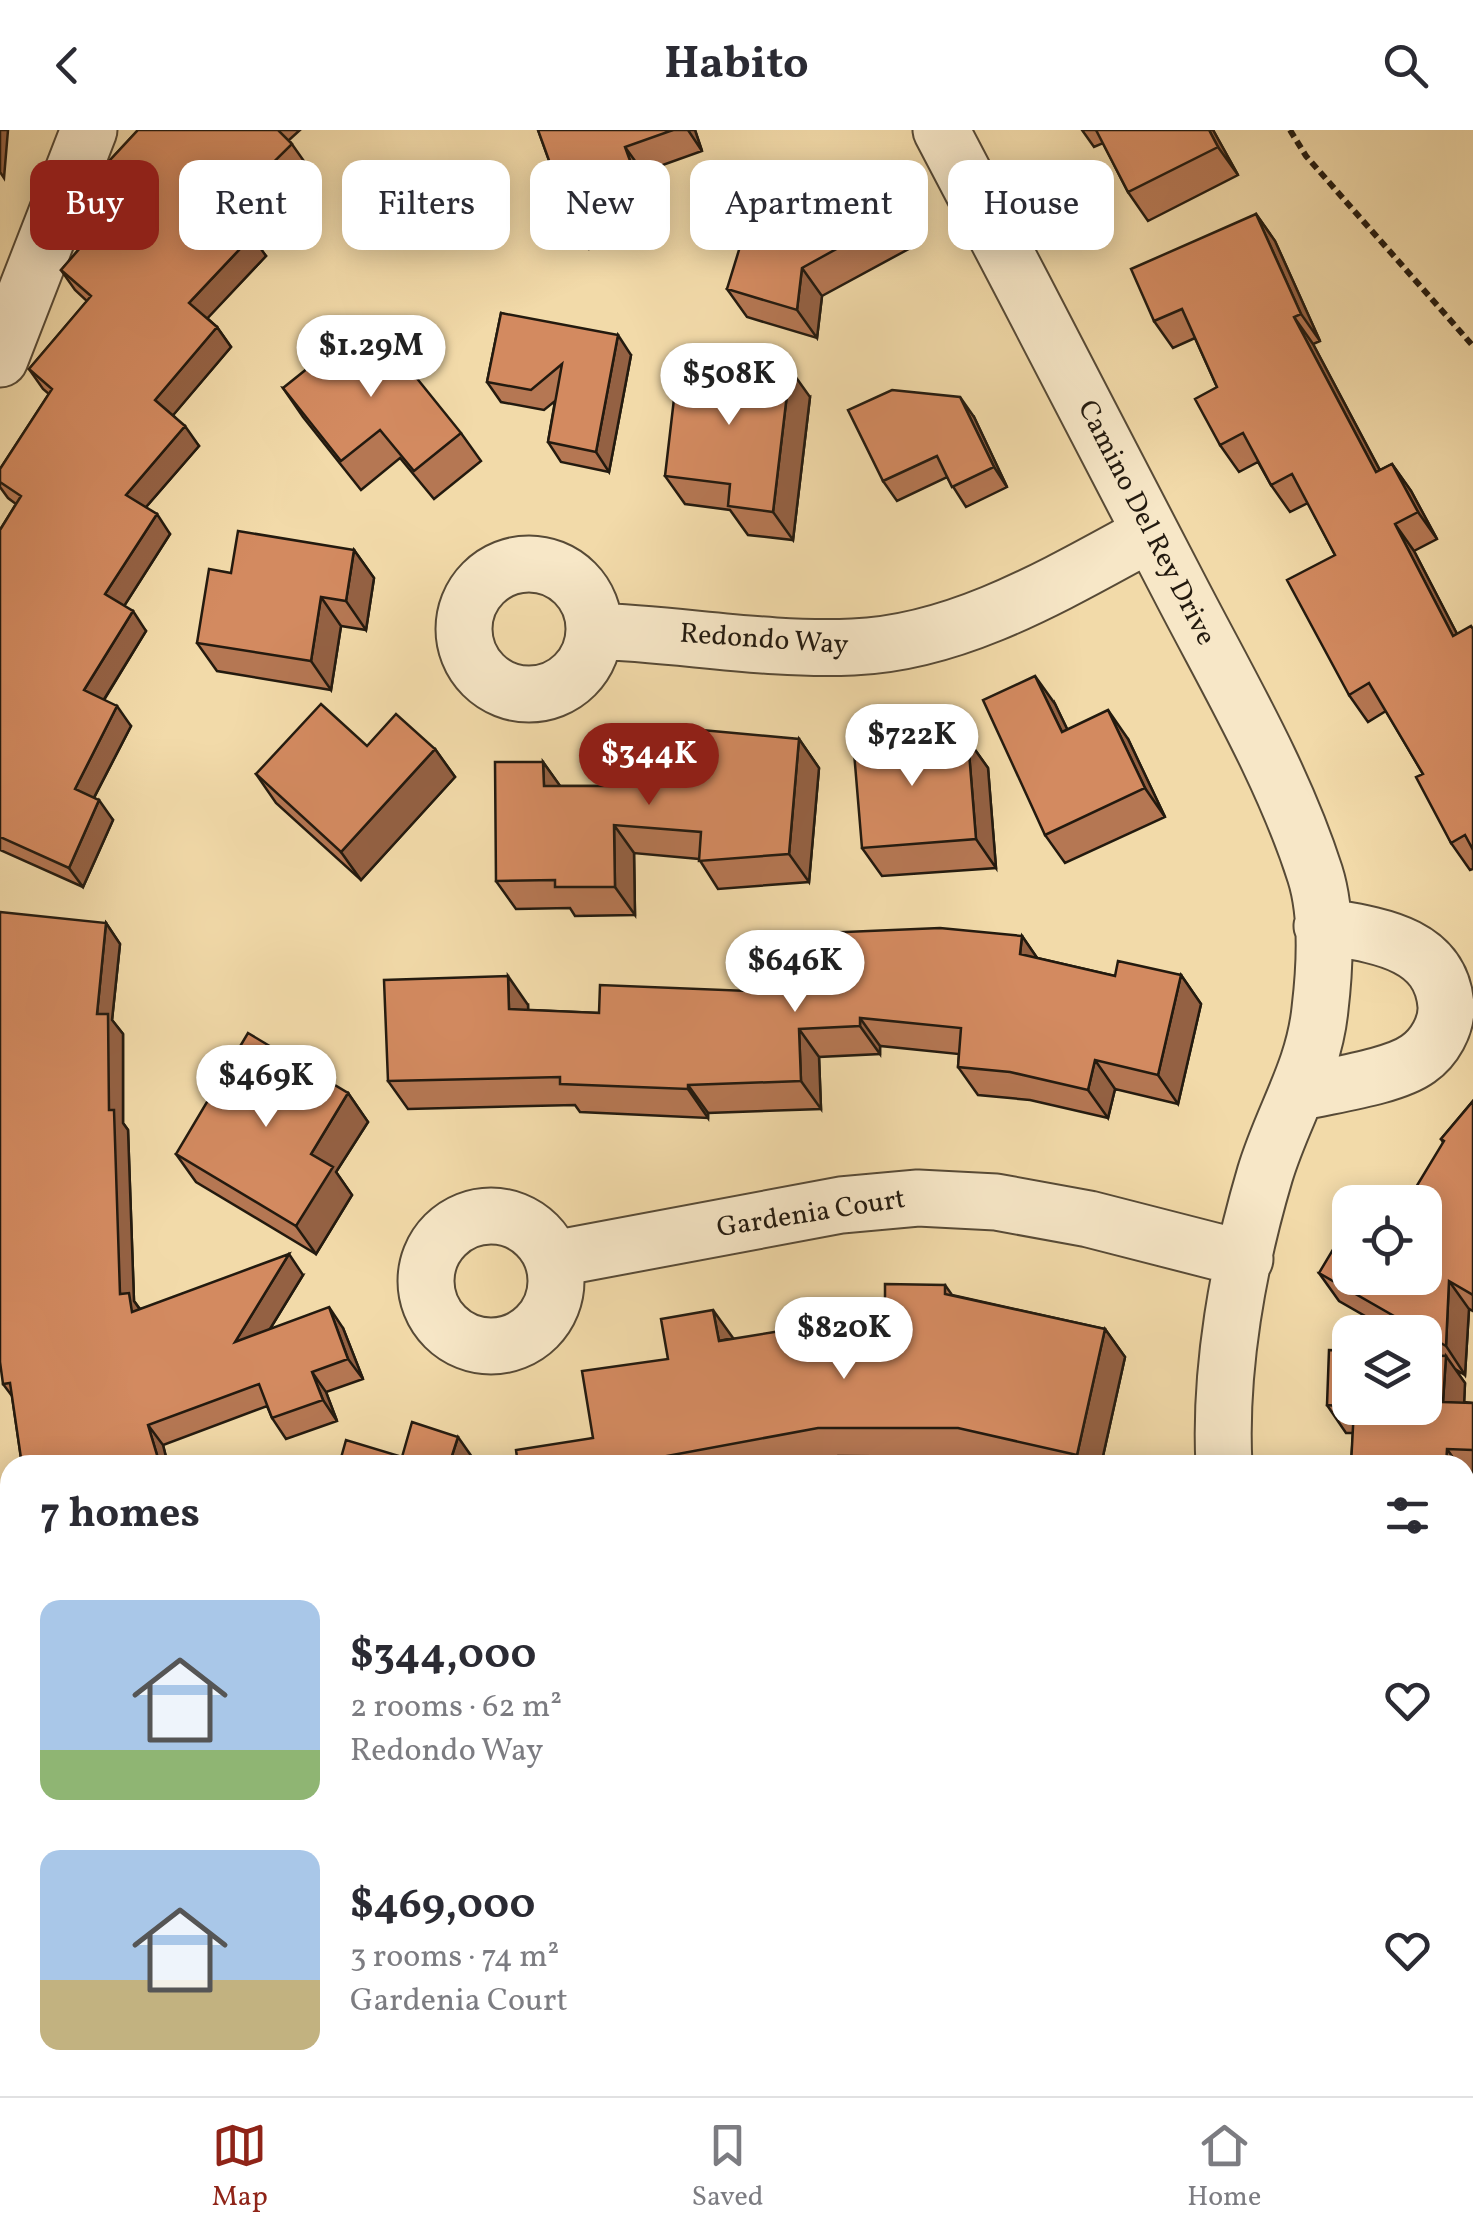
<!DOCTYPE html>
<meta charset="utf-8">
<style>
:root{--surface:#fff;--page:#f2f2f3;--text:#2b2b33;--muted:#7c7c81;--line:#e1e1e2;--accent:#8f2418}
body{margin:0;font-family:Vollkorn,serif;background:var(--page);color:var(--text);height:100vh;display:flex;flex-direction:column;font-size:38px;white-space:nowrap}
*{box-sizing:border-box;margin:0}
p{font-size:32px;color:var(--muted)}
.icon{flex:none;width:55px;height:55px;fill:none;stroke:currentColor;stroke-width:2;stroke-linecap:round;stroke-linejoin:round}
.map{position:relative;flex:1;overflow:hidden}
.sheet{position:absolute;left:0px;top:1325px;width:1475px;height:642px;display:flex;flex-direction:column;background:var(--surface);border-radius:30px 30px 0 0;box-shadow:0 5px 25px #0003}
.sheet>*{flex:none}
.hud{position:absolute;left:30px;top:30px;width:1415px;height:90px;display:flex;gap:20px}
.controls{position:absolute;left:1332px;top:1055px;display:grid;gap:20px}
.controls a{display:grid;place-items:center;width:110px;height:110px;border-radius:20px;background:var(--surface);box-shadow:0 5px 25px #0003;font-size:50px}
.price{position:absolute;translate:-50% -85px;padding:0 22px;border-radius:35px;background:#fff;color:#222;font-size:32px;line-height:65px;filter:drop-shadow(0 2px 5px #0008)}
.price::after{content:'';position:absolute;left:50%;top:60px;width:30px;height:22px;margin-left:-15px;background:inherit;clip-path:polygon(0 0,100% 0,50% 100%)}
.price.on{background:var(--accent);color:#fff}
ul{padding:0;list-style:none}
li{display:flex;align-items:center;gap:30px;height:250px;padding:0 40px}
li span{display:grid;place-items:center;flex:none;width:280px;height:200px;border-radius:20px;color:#555}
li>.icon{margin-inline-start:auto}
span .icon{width:120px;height:120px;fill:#fffc;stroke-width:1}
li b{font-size:42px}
h2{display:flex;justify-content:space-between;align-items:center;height:120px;padding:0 40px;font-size:42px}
.pill{padding:0 35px;border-radius:20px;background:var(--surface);box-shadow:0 5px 25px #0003;font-size:35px;line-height:90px}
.pill.on{background:var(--accent);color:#fff}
header{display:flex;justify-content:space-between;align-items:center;height:130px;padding:0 40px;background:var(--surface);font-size:45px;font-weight:700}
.menu{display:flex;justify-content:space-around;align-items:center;height:140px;border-top:2px solid var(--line);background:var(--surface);font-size:28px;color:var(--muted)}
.menu a{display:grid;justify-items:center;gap:5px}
.menu .on{color:var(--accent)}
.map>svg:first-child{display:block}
</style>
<header><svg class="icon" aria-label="back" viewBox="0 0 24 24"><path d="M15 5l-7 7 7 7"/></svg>Habito<svg class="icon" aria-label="search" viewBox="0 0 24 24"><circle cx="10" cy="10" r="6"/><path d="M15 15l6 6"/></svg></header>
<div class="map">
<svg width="1473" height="1966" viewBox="0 0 1473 1966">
<rect width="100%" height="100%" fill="#f2daa9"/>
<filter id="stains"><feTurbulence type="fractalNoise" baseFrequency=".002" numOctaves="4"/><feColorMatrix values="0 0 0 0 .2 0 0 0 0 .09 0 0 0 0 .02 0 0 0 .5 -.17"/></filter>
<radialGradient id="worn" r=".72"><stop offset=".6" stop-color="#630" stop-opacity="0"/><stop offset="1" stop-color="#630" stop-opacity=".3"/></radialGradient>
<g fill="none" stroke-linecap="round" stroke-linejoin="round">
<defs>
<path id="minor" d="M941 0C1021 152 1100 304 1179 457 1227 550 1283 644 1315 744 1328 785 1325 837 1320 879 1314 940 1282 987 1265 1044 1238 1135 1219 1240 1224 1335
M0 229 89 0
M464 499a65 65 0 1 1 130 0a65 65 0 1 1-130 0Z
M594 501C679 504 768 521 853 517 960 513 1060 452 1151 403
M1299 963C1331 955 1393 947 1418 929 1434 918 1447 896 1446 876 1441 811 1374 805 1322 796
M426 1151a65 65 0 1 1 130 0a65 65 0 1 1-130 0Z
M553 1129 841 1075 918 1068 996 1072 1089 1089 1245 1129
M0 1579 10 1607
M1465 1918 1473 1929
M170 1958 174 1966"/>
</defs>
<use href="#minor" stroke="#574a36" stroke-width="59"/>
<path stroke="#231a0f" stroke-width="6" stroke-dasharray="8 5" stroke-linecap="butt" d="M1290 0 1306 26 1473 216"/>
<use href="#minor" stroke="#f7e7c7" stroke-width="55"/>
</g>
<path fill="#b57753" stroke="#231a0f" stroke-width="2.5" d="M138 0H300L289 10 306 34 242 97 266 126 207 188 217 197 231 217 173 285 199 316 146 377 170 404 124 476 146 501 104 570 131 596 94 668 113 690 83 757 0 720V400L16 374 8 368 0 357V339L49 264 43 259 29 239 87 171 75 160 61 140 122 70 112 61 99 42Z
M538 0H695L702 21 643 42 661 94 589 119 572 94Z
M1082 0H1213L1238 45 1148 91 1128 62 1103 13 1094 17Z
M1256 84 1275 111 1320 211 1313 214 1380 340 1392 334 1411 361 1437 409 1414 421 1457 504 1473 499V739L1470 740 1451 713 1423 644 1386 581 1368 592 1349 565 1335 425 1308 373 1290 382 1271 355 1258 332 1239 342 1220 315 1217 257 1195 208 1173 218 1154 191Z
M896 86 916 115 822 166 817 208 747 187 727 159Z
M501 183 631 225 609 342 561 332 548 312 555 271 544 280 501 272 487 252Z
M283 258 461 303 481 331 434 369 400 328 361 360 303 287Z
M810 267 793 410 748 405 730 380 685 374 665 346Z
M974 287 1007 357 966 377 947 347 897 371 883 351Z
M354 420 374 448 366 500 341 496 331 560 217 541 197 513 231 443Z
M1055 574 1067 599 1128 609 1165 687 1065 733 1045 705Z
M903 593 917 613 968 610 988 638 996 738 882 746 862 718Z
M799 609 819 638 809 752 718 759 699 729 634 723 635 785 575 786 570 778 516 779 496 751 543 632 560 656H653Z
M367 616 435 619 455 647 361 750 276 673 256 644Z
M106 793 120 814 112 890 123 904V993L128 1000 134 1171 140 1179 303 1145 270 1199 343 1198 363 1249 326 1262 337 1291 286 1309 272 1288 267 1276 163 1315 168 1335H22L12 1266 3 1254Z
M1022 806 1037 828 1115 846 1181 845 1201 874 1178 974 1115 959 1108 988 1030 970 978 965 958 937 959 924 880 916V924L819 927 821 979 708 983V988L580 982 575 975 408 979 388 951 528 875V880L599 883 748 861Z
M348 963 368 992 336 1042 352 1065 316 1124 196 1052 176 1024Z
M1473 971V1181L1469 1179 1465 1245 1455 1239 1465 1253 1464 1272 1473 1273V1347L1466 1346 1465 1365V1335H1351L1353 1303H1346L1327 1275 1350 1221V1278H1425L1432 1225 1425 1221V1202H1393L1339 1171 1319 1143 1425 1148 1443 1012 1441 1009Z
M945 1155 952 1165 1105 1199 1125 1227 1101 1335H1015L978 1327 838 1326 789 1335H518L593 1308 668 1229 733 1209 885 1195Z
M1465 1471 1471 1514 1473 1513V1690L1465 1682Z
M878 1958H1103L1084 1966H854Z"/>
<path fill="#946143" stroke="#231a0f" stroke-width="2.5" d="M0 0H8L4 48 0 42Z
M688 0H695L702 21Z
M1209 0H1213L1238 45 1218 17Z
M625 17 643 42 661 94 644 69Z
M1256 84 1275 111 1320 211 1301 184Z
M252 106 266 126 203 193 189 173Z
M802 138 822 166 817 208 797 180Z
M1294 187 1313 214 1395 369 1376 342Z
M217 197 231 217 169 290 155 270Z
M618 205 631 225 609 342 596 322Z
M790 239 810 267 793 410 773 382Z
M960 267 974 287 1007 357 994 337Z
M185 296 199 316 140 384 126 365Z
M1392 334 1411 361 1437 409 1418 382Z
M157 384 170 404 119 484 105 464Z
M1395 394 1414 421 1472 533 1453 506Z
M354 420 374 448 366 500 346 471Z
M321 467 341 496 331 560 311 531Z
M133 481 146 501 98 579 84 560Z
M1035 546 1055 574 1082 630 1062 602Z
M117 576 131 596 88 679 75 659Z
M1108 580 1128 609 1165 687 1145 658Z
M903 593 922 622 904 614Z
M799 609 819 638 809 752 789 724Z
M968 610 988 638 996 738 976 709Z
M435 619 455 647 361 750 341 722Z
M543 632 563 660 544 656Z
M99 670 113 690 83 757 69 738Z
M614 695 634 723 635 785 615 757Z
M106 793 120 814 112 890 123 904V993L128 1000 134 1171 143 1184 146 1203 120 1164 97 884Z
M1022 806 1042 835 1020 824Z
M1181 845 1201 874 1178 974 1158 945Z
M508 846 528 875 529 907 509 879Z
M860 888 880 916V924L860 896Z
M799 899 819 927 821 979 801 951Z
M1095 930 1115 959 1108 988 1088 960Z
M688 955 708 983V988L688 959Z
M348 963 368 992 336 1042 352 1065 316 1124 296 1096 311 1024Z
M289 1124 303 1145 249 1233 235 1212Z
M1449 1151 1469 1179 1465 1245 1446 1216Z
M329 1177 343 1198 363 1249 348 1229Z
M713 1180 733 1208 719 1211Z
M1105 1199 1125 1227 1101 1335H1084L1077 1325Z
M1446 1226 1465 1253 1463 1299 1443 1272Z
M312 1242 326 1262 337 1291 323 1270Z
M148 1295 163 1315 168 1335H160Z
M458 1307 472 1327 469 1335H449Z
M1447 1319 1458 1335H1446Z
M1465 1471 1473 1531 1465 1533Z
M0 1799 10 1822V1833L0 1811Z
M606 1958H613L617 1966H610Z"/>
<path fill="#d38a60" stroke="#231a0f" stroke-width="2.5" d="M138 0H278L292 14 225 80 252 106 189 173 217 197 155 270 185 296 126 365 157 384 105 464 133 481 84 560 117 576 75 659 99 670 69 738 0 707V400L21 366 0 352V339L52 259 29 239 91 166 61 140 125 66 99 42Z
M538 0H673L625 17 644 69 572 94Z
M1096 0H1209L1218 17 1128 62Z
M762 45 896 86 802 138 797 180 727 159Z
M1256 84 1301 184 1294 187 1376 342 1392 334 1418 382 1395 394 1453 506 1471 496 1473 499V720L1465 705 1451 713 1416 647 1423 644 1369 553 1349 565 1287 450 1335 425 1292 344 1271 355 1243 303 1220 315 1195 269 1217 257 1182 179 1154 191 1131 139Z
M501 183 618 205 596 322 548 312 562 234 531 260 487 252Z
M369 189 461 303 414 341 380 300 341 331 283 258Z
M679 226 790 239 773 382 728 376 730 354 665 346Z
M892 260 960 267 994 337 952 357 937 326 883 351 848 280Z
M238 401 354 420 346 471 321 467 311 531 197 513 209 439 231 443Z
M1035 546 1062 602 1108 580 1145 658 1045 705 983 570Z
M321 574 367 616 396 584 435 619 341 722 256 644Z
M903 593 904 614 968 610 976 709 862 718 852 598Z
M658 596 799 609 789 724 699 731 701 702 614 695 615 757H555V750L496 751 495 632H543L544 656H653Z
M0 782 106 793 97 884H108L109 980H114L120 1164 129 1163 132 1182 289 1124 235 1212 329 1177 348 1229 312 1242 323 1270 272 1288 259 1254 148 1295 160 1335H22L10 1253 3 1254 0 1232Z
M940 798 1022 806 1020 824 1115 846 1118 831 1181 845 1158 945 1095 930 1088 960 1010 942 958 937 961 898 860 888V896L799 899 801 951 688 955V959L560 954V947L388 951 384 850 508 846 509 879 599 883 600 855 748 861 747 806Z
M248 903 348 963 311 1024 333 1037 296 1096 176 1024Z
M1473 971V1165L1449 1151 1446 1216 1425 1204V1202H1422L1319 1143 1350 1091V1148H1425V1072H1407L1444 1011 1441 1009Z
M885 1154 945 1155V1164L1105 1199 1077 1325 958 1298H818L656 1328 657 1335H518L516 1320 593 1308 582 1241 668 1229 661 1189 713 1180 719 1211 824 1194 885 1195Z
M1329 1220 1350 1221V1277L1327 1275Z
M1425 1225 1446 1226 1443 1272 1473 1273V1320L1447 1319 1446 1335H1351L1354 1278H1425Z
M412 1292 458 1307 449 1335H339L346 1310 402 1327Z
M1473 1513V1683L1465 1675V1516Z
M0 1811 10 1833V1958H68L73 1966H0Z
M273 1958H432L437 1966H278Z
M510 1958H606L609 1964 603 1966H513Z
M878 1958H1036L1017 1966H854Z"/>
<g text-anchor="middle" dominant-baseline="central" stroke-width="10" stroke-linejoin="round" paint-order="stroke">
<g font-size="28" fill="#231a0f" stroke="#f7e7c7">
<text transform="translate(1146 393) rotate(63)">Camino Del Rey Drive</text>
<text transform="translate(764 510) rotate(4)">Redondo Way</text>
<text transform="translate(811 1084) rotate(-9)">Gardenia Court</text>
</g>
</g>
<rect width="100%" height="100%" filter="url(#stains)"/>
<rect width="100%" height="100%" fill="url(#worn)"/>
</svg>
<div class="controls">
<a><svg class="icon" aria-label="locate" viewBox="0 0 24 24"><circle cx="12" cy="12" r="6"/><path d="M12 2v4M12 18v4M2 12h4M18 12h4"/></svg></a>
<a><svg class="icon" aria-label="layers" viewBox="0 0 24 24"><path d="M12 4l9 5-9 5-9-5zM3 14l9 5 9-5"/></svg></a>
</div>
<b class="price" style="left:371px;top:270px">$1.29M</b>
<b class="price" style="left:729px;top:298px">$508K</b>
<b class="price" style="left:912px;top:659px">$722K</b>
<b class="price on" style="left:649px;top:678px">$344K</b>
<b class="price" style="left:795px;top:885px">$646K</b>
<b class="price" style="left:266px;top:1000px">$469K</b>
<b class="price" style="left:844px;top:1252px">$820K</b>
<div class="hud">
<a class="pill on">Buy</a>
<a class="pill">Rent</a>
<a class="pill">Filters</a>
<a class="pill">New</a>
<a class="pill">Apartment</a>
<a class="pill">House</a>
</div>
<section class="sheet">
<h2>7 homes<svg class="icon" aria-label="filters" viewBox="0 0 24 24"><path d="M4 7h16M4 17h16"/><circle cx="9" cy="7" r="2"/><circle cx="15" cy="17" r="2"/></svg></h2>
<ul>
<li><span style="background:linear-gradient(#a9c7e8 75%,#8fb573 0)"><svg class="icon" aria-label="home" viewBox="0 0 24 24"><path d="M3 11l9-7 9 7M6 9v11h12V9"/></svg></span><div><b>$344,000</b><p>2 rooms · 62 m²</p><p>Redondo Way</p></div><svg class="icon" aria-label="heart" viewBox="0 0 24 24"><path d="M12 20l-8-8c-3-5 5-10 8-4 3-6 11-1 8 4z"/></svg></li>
<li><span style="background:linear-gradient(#a9c7e8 65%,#c2b280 0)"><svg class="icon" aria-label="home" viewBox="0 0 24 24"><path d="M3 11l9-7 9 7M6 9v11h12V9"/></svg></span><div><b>$469,000</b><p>3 rooms · 74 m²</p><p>Gardenia Court</p></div><svg class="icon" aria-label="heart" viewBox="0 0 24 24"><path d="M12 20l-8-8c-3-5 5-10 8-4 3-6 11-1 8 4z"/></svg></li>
</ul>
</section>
</div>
<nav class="menu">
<a class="on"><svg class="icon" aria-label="map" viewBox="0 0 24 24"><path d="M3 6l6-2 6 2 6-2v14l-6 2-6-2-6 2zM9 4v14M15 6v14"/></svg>Map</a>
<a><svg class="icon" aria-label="saved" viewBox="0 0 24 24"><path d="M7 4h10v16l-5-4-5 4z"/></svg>Saved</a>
<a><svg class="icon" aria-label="home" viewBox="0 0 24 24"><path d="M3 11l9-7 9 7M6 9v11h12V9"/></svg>Home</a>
</nav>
